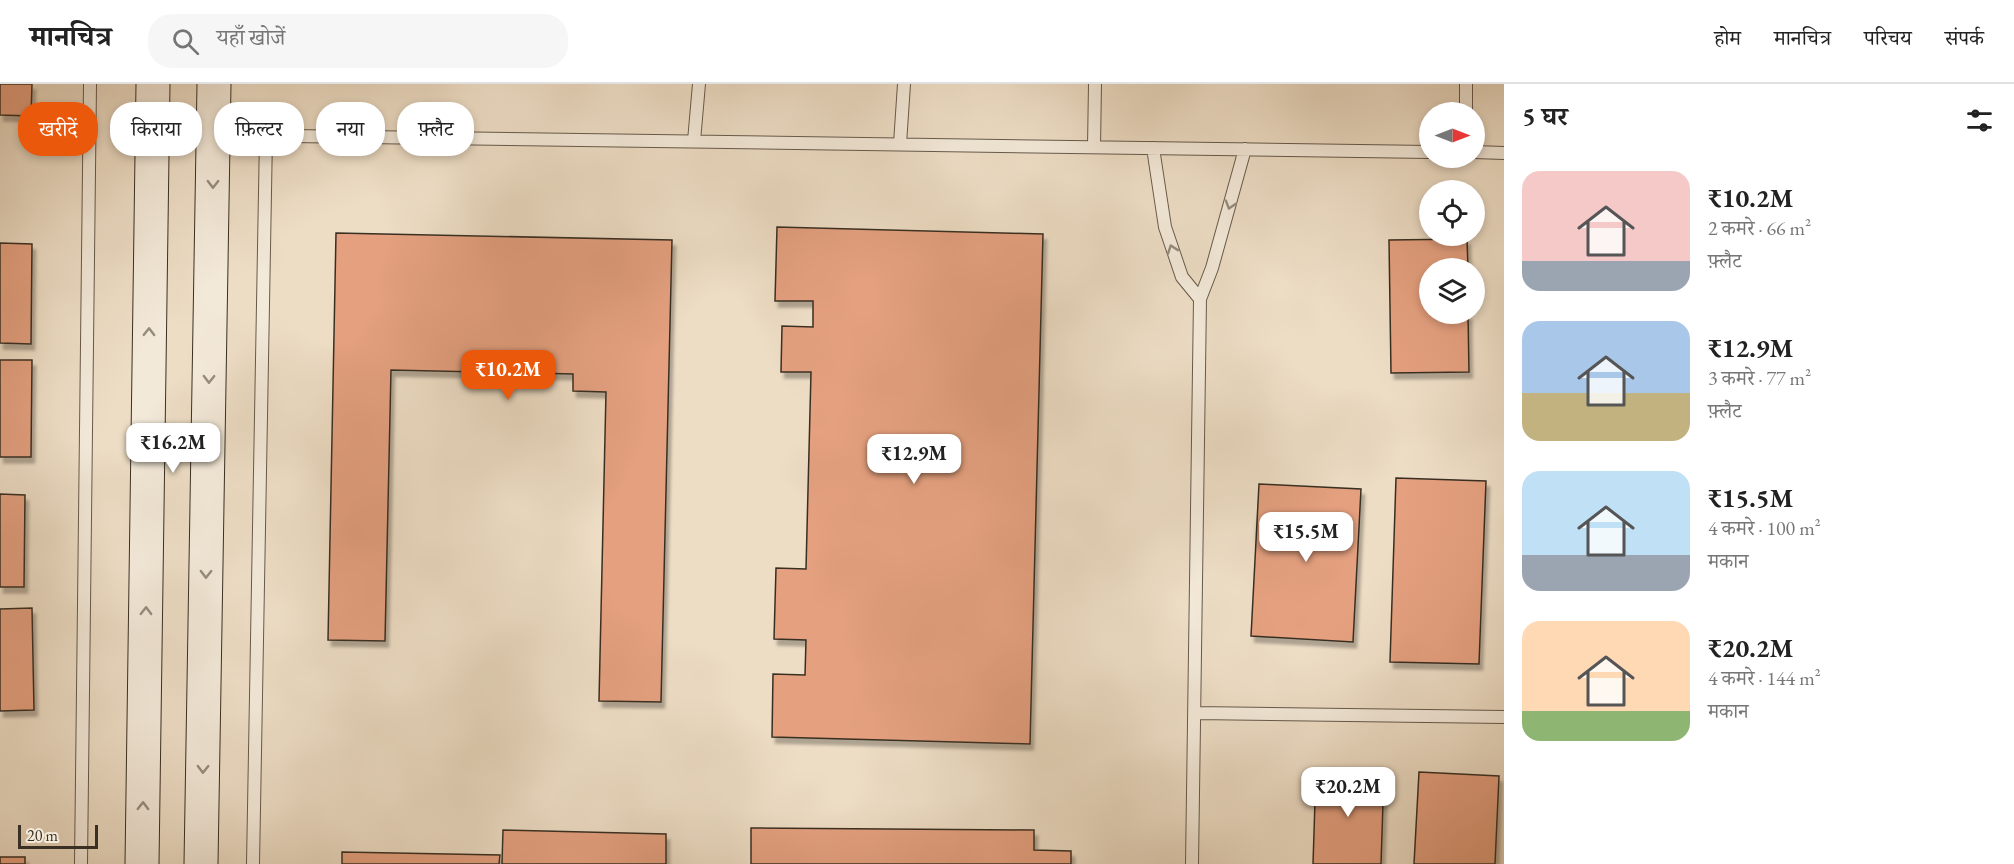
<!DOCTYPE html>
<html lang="hi">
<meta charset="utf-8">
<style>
:root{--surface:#fff;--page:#f6f6f6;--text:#222;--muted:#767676;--line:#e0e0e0;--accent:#ea580c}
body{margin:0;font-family:"EB Garamond","Noto Serif Devanagari",serif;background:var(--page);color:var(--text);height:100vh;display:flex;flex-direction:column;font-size:22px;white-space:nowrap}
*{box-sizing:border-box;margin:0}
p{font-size:20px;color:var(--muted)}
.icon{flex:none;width:33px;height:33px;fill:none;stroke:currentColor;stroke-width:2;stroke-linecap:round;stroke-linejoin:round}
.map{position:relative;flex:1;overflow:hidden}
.details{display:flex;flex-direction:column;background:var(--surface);width:510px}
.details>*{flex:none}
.top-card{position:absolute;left:18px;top:18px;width:570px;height:54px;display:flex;gap:12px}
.needle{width:39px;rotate:90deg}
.tools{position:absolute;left:1419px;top:18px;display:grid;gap:12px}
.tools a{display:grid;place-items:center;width:66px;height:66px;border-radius:50%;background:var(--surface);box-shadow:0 3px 9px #0003;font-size:30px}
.scale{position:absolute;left:18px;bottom:15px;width:80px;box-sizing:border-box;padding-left:6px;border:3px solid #392f23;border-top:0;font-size:16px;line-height:21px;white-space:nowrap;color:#392f23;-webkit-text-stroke:4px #f3e9d9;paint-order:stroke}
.price{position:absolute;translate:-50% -51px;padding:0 14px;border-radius:12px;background:#fff;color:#222;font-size:20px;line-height:39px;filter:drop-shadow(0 2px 3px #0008)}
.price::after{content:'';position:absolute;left:50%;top:36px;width:18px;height:14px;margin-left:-9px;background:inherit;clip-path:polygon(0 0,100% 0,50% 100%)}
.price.current{background:var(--accent);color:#fff}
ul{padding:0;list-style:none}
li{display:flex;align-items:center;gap:18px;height:150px;padding:0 18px}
li span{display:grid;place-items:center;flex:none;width:168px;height:120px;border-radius:18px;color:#555}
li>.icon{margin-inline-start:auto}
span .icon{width:72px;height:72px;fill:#fffc;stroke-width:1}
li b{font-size:26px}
h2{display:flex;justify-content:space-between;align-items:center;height:72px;padding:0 18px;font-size:26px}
.pill{padding:0 21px;border-radius:24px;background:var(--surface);box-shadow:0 3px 9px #0003;font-size:21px;line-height:54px}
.pill.current{background:var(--accent);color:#fff}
header{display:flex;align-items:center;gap:36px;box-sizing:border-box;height:84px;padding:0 30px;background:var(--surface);border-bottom:2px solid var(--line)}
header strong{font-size:28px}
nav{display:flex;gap:33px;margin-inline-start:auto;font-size:21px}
.search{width:420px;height:54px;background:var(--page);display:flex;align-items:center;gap:15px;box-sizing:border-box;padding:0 21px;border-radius:24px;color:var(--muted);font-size:22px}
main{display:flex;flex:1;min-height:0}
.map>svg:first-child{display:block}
</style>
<header>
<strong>मानचित्र</strong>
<div class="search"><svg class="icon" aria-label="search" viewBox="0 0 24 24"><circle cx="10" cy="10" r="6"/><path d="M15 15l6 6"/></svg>यहाँ खोजें</div>
<nav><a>होम</a><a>मानचित्र</a><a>परिचय</a><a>संपर्क</a></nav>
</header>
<main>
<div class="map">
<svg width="1504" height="780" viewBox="0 0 1504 780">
<defs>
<filter id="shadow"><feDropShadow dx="3.5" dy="6" stdDeviation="1.5" flood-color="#0004"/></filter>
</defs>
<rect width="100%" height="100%" fill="#edddc5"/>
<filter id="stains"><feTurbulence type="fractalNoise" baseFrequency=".00333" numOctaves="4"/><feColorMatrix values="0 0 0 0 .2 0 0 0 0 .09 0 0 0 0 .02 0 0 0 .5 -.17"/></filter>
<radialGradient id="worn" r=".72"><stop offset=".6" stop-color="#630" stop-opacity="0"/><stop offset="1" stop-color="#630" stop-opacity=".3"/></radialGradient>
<path fill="#e4a07f" stroke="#392f23" stroke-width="1.5" filter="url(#shadow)" d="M0 0H32L31 32 0 31Z
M777 143 1043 150 1030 660 772 653 773 590 805 591 806 556 774 555 776 484 806 485 811 288H781L782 242 813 243V217H775Z
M336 149 672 156 661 618 599 617 606 308 573 307V290L391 286 385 557 328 556Z
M1467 155 1468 184H1430V230H1468L1469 288 1391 289 1389 156Z
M0 159 32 160 31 260 0 259Z
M0 276H32L31 373H0Z
M1396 394 1486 397 1479 580 1390 578Z
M1259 400 1361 405 1353 558 1251 552Z
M0 410 25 411 24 503H0Z
M32 524 34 626 0 627V525Z
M1316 686 1384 689 1381 780H1313Z
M1419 688 1499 692 1495 780H1414Z
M751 744 1034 746V766L1071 767V780H751Z
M503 746 666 750V780H502Z
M342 768 500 771 499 780H342Z
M0 773H25V780H0Z"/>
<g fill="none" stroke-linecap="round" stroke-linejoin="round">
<defs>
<path id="lane" d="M1466 0V28
M153 50 1430 68
M694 57 699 0
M900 60 904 0
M1094 63 1095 0
M1153 64 1165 143 1182 193 1200 215
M1474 68 1504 69
M1195 629 1504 633
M81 780 90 0
M253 780 266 52
M1192 780 1200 215 1212 184 1245 65"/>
<path id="secondary" d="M142 780 153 0
M201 780 214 0"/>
</defs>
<use href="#lane" stroke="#665a4c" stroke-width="14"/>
<use href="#secondary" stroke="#392f23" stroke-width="35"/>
<use href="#lane" stroke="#f3e9d9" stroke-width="12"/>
<use href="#secondary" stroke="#f3e9d9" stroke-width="33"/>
</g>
<defs><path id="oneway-chevron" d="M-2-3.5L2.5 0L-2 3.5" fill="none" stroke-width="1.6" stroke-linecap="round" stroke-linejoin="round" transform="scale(1.5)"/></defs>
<g stroke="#968c7e">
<use href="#oneway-chevron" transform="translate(213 100) rotate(91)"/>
<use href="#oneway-chevron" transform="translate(1230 121) rotate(107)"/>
<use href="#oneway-chevron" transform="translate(1172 165) rotate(-109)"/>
<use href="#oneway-chevron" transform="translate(149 248) rotate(-89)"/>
<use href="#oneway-chevron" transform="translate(209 295) rotate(91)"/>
<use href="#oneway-chevron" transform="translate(206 490) rotate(91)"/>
<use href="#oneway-chevron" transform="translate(146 527) rotate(-89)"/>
<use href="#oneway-chevron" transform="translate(203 685) rotate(91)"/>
<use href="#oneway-chevron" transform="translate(143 722) rotate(-89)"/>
</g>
<rect width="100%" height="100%" filter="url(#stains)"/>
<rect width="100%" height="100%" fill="url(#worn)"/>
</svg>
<div class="tools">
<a><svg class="needle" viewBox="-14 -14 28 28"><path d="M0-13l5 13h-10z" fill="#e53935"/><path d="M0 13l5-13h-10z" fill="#767676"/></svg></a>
<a><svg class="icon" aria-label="locate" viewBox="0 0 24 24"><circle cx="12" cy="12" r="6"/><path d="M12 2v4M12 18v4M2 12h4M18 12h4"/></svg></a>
<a><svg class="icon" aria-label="layers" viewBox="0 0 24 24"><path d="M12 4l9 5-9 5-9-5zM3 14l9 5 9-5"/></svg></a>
</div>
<div class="scale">20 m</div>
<b class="price current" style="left:508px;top:317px">₹10.2M</b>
<b class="price" style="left:173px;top:390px">₹16.2M</b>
<b class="price" style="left:914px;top:401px">₹12.9M</b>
<b class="price" style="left:1306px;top:479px">₹15.5M</b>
<b class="price" style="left:1348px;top:734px">₹20.2M</b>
<div class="top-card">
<a class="pill current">खरीदें</a>
<a class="pill">किराया</a>
<a class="pill">फ़िल्टर</a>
<a class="pill">नया</a>
<a class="pill">फ़्लैट</a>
</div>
</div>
<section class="details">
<h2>5 घर<svg class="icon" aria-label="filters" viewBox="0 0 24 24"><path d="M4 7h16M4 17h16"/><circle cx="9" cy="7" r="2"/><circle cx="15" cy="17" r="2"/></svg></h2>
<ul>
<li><span style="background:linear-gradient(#f6c9c9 75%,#9aa5b1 0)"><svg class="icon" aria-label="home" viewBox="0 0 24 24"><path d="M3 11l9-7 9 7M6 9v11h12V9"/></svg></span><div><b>₹10.2M</b><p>2 कमरे · 66 m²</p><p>फ़्लैट</p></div></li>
<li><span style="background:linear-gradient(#a9c7e8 60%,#c2b280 0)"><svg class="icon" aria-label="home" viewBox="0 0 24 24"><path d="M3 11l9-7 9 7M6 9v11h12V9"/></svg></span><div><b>₹12.9M</b><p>3 कमरे · 77 m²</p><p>फ़्लैट</p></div></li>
<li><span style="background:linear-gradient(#bfe0f5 70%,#9aa5b1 0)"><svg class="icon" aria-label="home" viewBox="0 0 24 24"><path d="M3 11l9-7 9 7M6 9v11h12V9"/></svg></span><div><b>₹15.5M</b><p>4 कमरे · 100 m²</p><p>मकान</p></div></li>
<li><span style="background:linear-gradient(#ffd9b3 75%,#8fb573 0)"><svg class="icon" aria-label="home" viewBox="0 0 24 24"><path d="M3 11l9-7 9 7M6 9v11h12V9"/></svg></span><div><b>₹20.2M</b><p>4 कमरे · 144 m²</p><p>मकान</p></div></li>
</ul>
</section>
</main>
